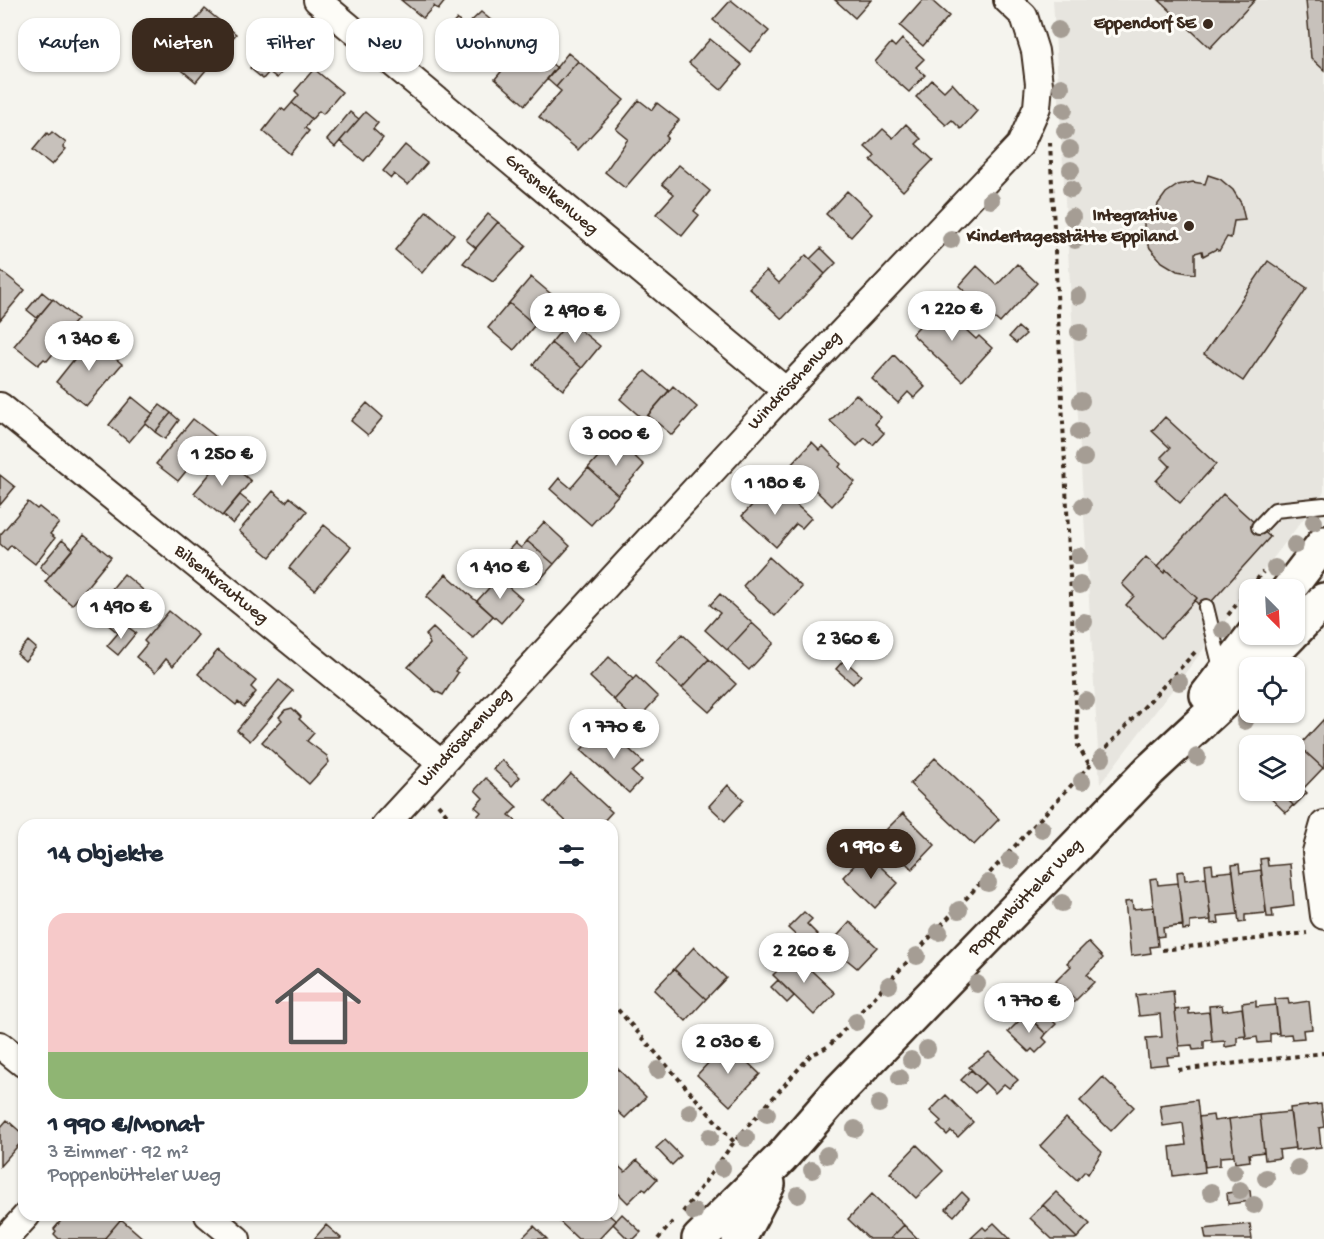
<!DOCTYPE html>
<html lang="de">
<meta charset="utf-8">
<style>
:root{--surface:#fff;--page:#f2f2f3;--text:#1f2937;--muted:#747a83;--line:#e0e1e3;--accent:#3b2a1e}
body{margin:0;font-family:"Gochi Hand",sans-serif;background:var(--page);color:var(--text);height:100vh;display:flex;flex-direction:column;font-size:22px;white-space:nowrap}
*{box-sizing:border-box;margin:0}
p{font-size:20px;color:var(--muted)}
.icon{flex:none;width:33px;height:33px;fill:none;stroke:currentColor;stroke-width:2;stroke-linecap:round;stroke-linejoin:round}
.map{position:relative;flex:1;overflow:hidden}
.drawer{position:absolute;left:18px;top:819px;width:600px;height:402px;display:flex;flex-direction:column;background:var(--surface);border-radius:18px;box-shadow:0 2px 4px #0004}
.drawer>*{flex:none}
.hud{position:absolute;left:18px;top:18px;width:600px;height:54px;display:flex;gap:12px}
.needle{width:39px;rotate:156deg}
.controls{position:absolute;left:1239px;top:579px;display:grid;gap:12px}
.controls a{display:grid;place-items:center;width:66px;height:66px;border-radius:12px;background:var(--surface);box-shadow:0 2px 4px #0004;font-size:30px}
.price{position:absolute;translate:-50% -51px;padding:0 14px;border-radius:21px;background:#fff;color:#222;font-size:20px;line-height:39px;filter:drop-shadow(0 2px 3px #0008)}
.price::after{content:'';position:absolute;left:50%;top:36px;width:18px;height:14px;margin-left:-9px;background:inherit;clip-path:polygon(0 0,100% 0,50% 100%)}
.price.current{background:var(--accent);color:#fff}
ul{padding:0;list-style:none}
li{display:grid;align-content:center;gap:12px;height:318px;padding:0 30px}
li+li{border-top:2px solid var(--line)}
li span{display:grid;place-items:center;height:186px;border-radius:18px;color:#555}
li>.icon{margin-inline-start:auto}
span .icon{width:108px;height:108px;fill:#fffc;stroke-width:1}
li b{font-size:26px}
h2{display:flex;justify-content:space-between;align-items:center;height:72px;padding:0 30px;font-size:26px}
.pill{padding:0 21px;border-radius:18px;background:var(--surface);box-shadow:0 2px 4px #0004;font-size:21px;line-height:54px}
.pill.current{background:var(--accent);color:#fff}
.map>svg:first-child{display:block}
</style>
<div class="map">
<svg width="1324" height="1239" viewBox="0 0 1324 1239">
<rect width="100%" height="100%" fill="#f5f4ee"/>
<filter id="ink" filterUnits="userSpaceOnUse"><feTurbulence type="fractalNoise" baseFrequency=".0167" numOctaves="2"/><feDisplacementMap in="SourceGraphic" scale="12" xChannelSelector="R" yChannelSelector="G"/><feConvolveMatrix kernelMatrix="1 2 1 2 8 2 1 2 1" color-interpolation-filters="sRGB"/></filter>
<g filter="url(#ink)">
<path fill="#e7e5df" d="M1053 0H1324V492L1100 784Z"/>
<path fill="#c7c1bb" stroke="#3b2a1e" stroke-width="1.5" d="M401 0H446L438 10 434 6 423 18Z
M731 0 769 31 750 52 713 20Z
M835 0H871L855 18Z
M923 0H931L949 16 923 46 900 26Z
M1159 0H1255L1210 48Z
M1306 0H1324V70L1311 58Z
M205 9 236 34 196 82 165 56Z
M481 12 502 29 475 62 443 35 457 19 465 27Z
M276 37 297 54 277 78 269 72 263 79 250 68Z
M710 39 742 65 721 90 689 63Z
M902 39 924 59 916 67 925 75 909 92 875 62 891 43 895 47Z
M526 42 557 68 525 105 495 79Z
M568 53 578 61 556 87 547 79Z
M578 61 624 100 578 150 539 117 561 91 556 87Z
M314 69 342 92 323 114 319 111 312 119 292 103 299 95 295 91Z
M932 80 944 91 952 83 977 111 961 129 952 120 946 125 916 97Z
M639 100 652 110 657 103 679 120 666 136 668 138 625 188 605 172 628 139 616 129Z
M292 103 312 119 305 128 309 131 290 154 263 131 281 108 285 111Z
M350 112 359 119 335 147 327 140Z
M365 112 378 123 373 129 383 138 364 161 340 141Z
M906 124 921 139 916 144 933 160 903 191 871 160 875 156 865 147 883 129 893 138Z
M52 132 66 143 63 147 66 149 52 165 33 150 47 133 49 135Z
M405 145 427 163 408 185 394 174 391 178 383 171Z
M679 165 710 191 694 211 699 215 682 236 656 214 674 194 662 184Z
M1208 175 1220 179 1233 190 1241 203 1245 220 1234 221 1231 238 1227 237 1219 251 1216 249 1203 256 1202 251 1195 253V274L1177 271 1162 262 1150 248 1144 232V216L1154 217 1158 204 1166 193 1178 185 1193 182 1205 184Z
M847 191 872 214 851 237 826 214Z
M427 211 454 234 422 273 395 250Z
M488 214 498 222 476 248 466 240Z
M498 222 526 246 493 282 463 263Z
M821 248 836 263 825 274 810 259Z
M806 255 825 274 782 319 749 288 766 271 779 283Z
M1268 261 1307 288 1243 381 1204 354Z
M1017 264 1037 283 1000 323 959 286 977 266 997 285Z
M0 270 25 290 0 320Z
M531 277 557 299 535 325 509 303Z
M42 292 52 300 37 318 27 310Z
M53 299 77 319 59 340 62 343 47 361 44 359 38 365 14 346Z
M942 302 967 325 964 328 976 339 979 336 992 348 962 381 912 334Z
M509 303 535 325 514 350 488 328Z
M569 321 600 346 582 368 551 343Z
M1018 327 1026 334 1016 343 1009 337Z
M91 338 122 364 86 406 56 382Z
M551 343 582 368 563 390 533 365Z
M894 355 925 387 914 398 908 392 898 403 872 379Z
M645 371 669 391 644 420 620 399Z
M673 386 697 407 672 435 648 415Z
M856 394 881 417 875 424 884 433 873 445 865 438 857 446 830 421Z
M132 397 153 414 129 442 109 425Z
M367 403 383 417 368 435 351 421Z
M160 405 171 413 155 432 145 423Z
M171 413 179 420 165 439 155 432Z
M1165 417 1216 464 1180 503 1156 481 1170 466 1161 457 1170 448 1152 431Z
M193 419 215 436 178 481 156 464Z
M615 438 644 465 618 495 588 468Z
M812 442 820 450 823 446 841 464 839 467 855 482 832 506 790 466Z
M223 458 251 481 222 516 194 493Z
M588 468 618 495 591 525 550 489 559 478 571 488Z
M0 475 15 487 0 505Z
M766 489 777 498 782 492 811 518 802 528 796 524 776 547 742 516 752 505 748 502 759 490 763 493Z
M273 491 286 502 290 497 307 511 270 557 239 531Z
M1223 494 1270 537 1204 610 1195 601 1197 598 1166 570 1164 573 1157 567Z
M240 495 250 503 233 524 223 515Z
M28 502 37 509 39 507 59 523 50 534 55 538 35 564 11 545 7 550 0 544V535Z
M544 522 570 546 554 564 527 541Z
M324 525 351 547 315 590 289 568Z
M84 535 111 557 72 605 45 582Z
M62 540 73 549 50 576 40 567Z
M527 541 554 564 537 583 505 554 515 543 521 548Z
M769 557 802 587 775 616 743 586Z
M1146 557 1164 573 1166 570 1197 598 1161 638 1126 605 1134 596 1122 584Z
M124 574 149 595 118 633 93 612Z
M446 574 493 616 473 638 426 597Z
M498 578 522 599 501 623 477 601Z
M720 594 752 623 727 650 705 630 720 613 710 605Z
M169 611 198 635 173 666 166 659 155 673 136 657 147 644 144 641Z
M752 623 774 643 749 670 727 650Z
M125 625 136 633 118 655 107 646Z
M433 628 466 659 455 671 458 673 443 695 435 691 408 667 430 644 426 635Z
M682 634 709 659 682 688 655 663Z
M28 641 36 648 25 661 17 654Z
M218 650 256 681 251 687 256 692 244 707 238 702 236 705 198 674Z
M609 657 633 679 614 700 590 677Z
M709 659 736 684 709 712 682 688Z
M844 660 861 675 853 684 836 669Z
M636 676 658 697 636 721 614 700Z
M279 680 293 691 250 741 237 730Z
M292 708 301 717 299 719 314 733 307 741 327 756 329 762 309 784 262 742 282 720 279 717 285 710Z
M1324 719V767L1323 768 1299 746Z
M598 731 607 740 613 734 643 762 632 772 641 780 629 793 581 750Z
M1299 746 1323 768 1303 789 1307 793 1294 806 1278 790H1294V751Z
M935 758 999 819 974 845 910 784Z
M502 760 520 777 512 786 493 769Z
M571 774 612 812 600 825H570L545 802Z
M486 778 517 807 509 815 517 822 515 825H484L476 818 481 812 475 807 483 798 475 790Z
M728 785 744 800 725 821 709 806Z
M1262 790H1278L1293 805 1286 813Z
M903 813 935 845 912 869 879 837Z
M866 853 898 883 875 908 843 877Z
M1267 858 1268 866 1290 864 1294 906 1272 909 1273 917H1267L1260 859Z
M1212 864 1213 873 1233 871 1238 914 1218 916 1219 923 1211 924 1205 865Z
M1239 864 1240 873 1261 870 1266 913 1245 915V922L1239 923 1232 865Z
M1184 871 1185 880 1206 877 1211 920 1190 922V929L1183 930 1177 872Z
M1157 878 1158 885 1178 883 1183 925 1163 928 1164 936 1157 937 1150 879Z
M1132 901 1133 909 1154 907 1158 946 1150 947 1151 953 1131 956 1125 902Z
M804 912 812 919 807 924 818 935 807 946 788 928Z
M850 922 877 947 857 968 846 959 843 962 835 954 838 951 830 944Z
M1088 942 1103 958 1087 975 1094 982 1076 1000 1056 981 1071 966 1067 963Z
M694 947 726 978 706 999 674 969Z
M794 954 835 993 814 1015 773 975Z
M674 969 706 999 686 1021 654 990Z
M778 980 794 996 787 1003 771 987Z
M1056 981 1076 1000 1066 1010 1046 991Z
M1173 991 1180 1056 1167 1057 1168 1064 1149 1066 1146 1038 1162 1037 1160 1014 1139 1016 1136 995Z
M1288 998 1289 1004 1309 1001 1312 1029 1303 1030 1304 1038 1292 1039 1291 1034 1279 1035 1275 999Z
M1256 1001V1007L1276 1005 1279 1033 1270 1034V1042L1258 1043 1257 1037 1246 1039 1242 1003Z
M1222 1005 1223 1011 1242 1008 1246 1036 1237 1037V1045L1225 1047V1041L1212 1042 1209 1006Z
M1189 1008V1014L1209 1012 1212 1040 1204 1041V1049L1193 1050 1192 1045 1179 1046 1175 1010Z
M1040 1009 1056 1024 1046 1034 1030 1019Z
M1026 1014 1046 1034 1043 1038 1047 1042 1036 1053 1032 1049 1029 1052 1008 1032Z
M727 1043 760 1074 730 1106 697 1075Z
M989 1052 1018 1080 1009 1088 1004 1084 995 1093 969 1067Z
M612 1063 646 1097 625 1118 612 1106Z
M971 1070 985 1083 975 1093 961 1080Z
M1103 1077 1134 1107 1111 1131 1080 1101Z
M946 1095 973 1122 958 1137 951 1131 947 1135 937 1125 941 1121 930 1111Z
M1197 1100 1205 1172 1173 1176 1170 1147 1186 1145 1183 1123 1163 1126 1160 1105Z
M1321 1104 1324 1127 1319 1128 1321 1147 1295 1150 1290 1108Z
M1290 1112 1295 1148 1279 1150 1280 1158 1265 1160 1260 1115Z
M1213 1115 1214 1121 1229 1119 1234 1156 1220 1157V1165L1205 1167 1199 1117Z
M1260 1115 1264 1152 1249 1154 1250 1161 1235 1163 1229 1119Z
M1066 1118 1102 1152 1088 1174 1085 1171 1077 1180 1040 1146Z
M7 1120 24 1135V1139L0 1166V1128Z
M665 1140 681 1156 672 1165 656 1148Z
M917 1145 943 1171 916 1198 890 1173Z
M612 1160 625 1172 637 1160 657 1179 646 1191 643 1188 628 1203 612 1187Z
M1250 1190 1251 1201 1228 1204 1227 1193Z
M962 1192 969 1199 954 1216 946 1209Z
M1056 1192 1090 1224 1077 1238 1043 1205Z
M872 1194 904 1225 890 1239H869L848 1219Z
M1043 1205 1077 1238 1075 1239H1052L1030 1218Z
M622 1214 641 1232 634 1239H628L613 1224Z
M70 1215H115L121 1219 104 1239H59L54 1234 56 1231 54 1229 64 1217 67 1219Z
M563 1215H609L616 1221 599 1239H578L558 1220Z
M121 1219 144 1239H104Z
M994 1223 1010 1239 971 1238 983 1227 986 1230Z
M1250 1224 1252 1239H1206L1204 1229Z
M326 1225 341 1238 340 1239H314Z
M904 1225 918 1239H890Z
M534 1226 547 1239H521Z"/>
<g fill="none" stroke-linecap="round" stroke-linejoin="round">
<defs>
<path id="lane" d="M1259 527 1275 510 1324 505
M1206 607 1222 672"/>
<path id="street" d="M317 0 786 391
M0 406 442 764
M1324 824 1316 852 1324 916
M385 825 786 391 1020 145 1037 107 1039 84 1035 51 1024 16 1007 0
M0 1045 24 1064
M208 1215 237 1239
M5 1239 27 1215"/>
<path id="primary" d="M1288 590 1324 543
M1294 632 1324 600
M1259 668 1292 634
M1207 695 1254 634
M699 1239 781 1158 841 1089 1150 770 1250 677
M739 1239 768 1184"/>
</defs>
<use href="#lane" stroke="#3b2a1e" stroke-width="18"/>
<use href="#street" stroke="#3b2a1e" stroke-width="30"/>
<use href="#primary" stroke="#3b2a1e" stroke-width="38"/>
<path stroke="#3b2a1e" stroke-width="4" stroke-dasharray="4.5 4.5" stroke-linecap="butt" d="M1050 142 1078 746 1089 764
M1228 615 1263 572
M438 804 456 825
M1162 950 1307 933
M612 1003 734 1142
M1178 1070 1324 1053
M683 1212 734 1142 810 1056 829 1046 1197 650
M658 1239 675 1219"/>
<use href="#lane" stroke="#fdfcf7" stroke-width="14"/>
<use href="#street" stroke="#fdfcf7" stroke-width="26"/>
<use href="#primary" stroke="#fdfcf7" stroke-width="33"/>
</g>
<g fill="#a59d94">
<circle cx="1058" cy="30" r="9"/>
<circle cx="1061" cy="87" r="9"/>
<circle cx="1064" cy="110" r="9"/>
<circle cx="1065" cy="131" r="9"/>
<circle cx="1070" cy="149" r="9"/>
<circle cx="1071" cy="170" r="9"/>
<circle cx="1071" cy="189" r="9"/>
<circle cx="991" cy="200" r="9"/>
<circle cx="1072" cy="217" r="9"/>
<circle cx="951" cy="240" r="9"/>
<circle cx="1075" cy="240" r="9"/>
<circle cx="1078" cy="296" r="9"/>
<circle cx="1079" cy="332" r="9"/>
<circle cx="1081" cy="401" r="9"/>
<circle cx="1079" cy="432" r="9"/>
<circle cx="1084" cy="458" r="9"/>
<circle cx="1083" cy="506" r="9"/>
<circle cx="1314" cy="522" r="9"/>
<circle cx="1295" cy="545" r="9"/>
<circle cx="1079" cy="556" r="9"/>
<circle cx="1275" cy="568" r="9"/>
<circle cx="1080" cy="585" r="9"/>
<circle cx="1084" cy="622" r="9"/>
<circle cx="1223" cy="630" r="9"/>
<circle cx="1179" cy="682" r="9"/>
<circle cx="1086" cy="701" r="9"/>
<circle cx="1245" cy="721" r="9"/>
<circle cx="1197" cy="757" r="9"/>
<circle cx="1102" cy="758" r="9"/>
<circle cx="1082" cy="781" r="9"/>
<circle cx="1042" cy="829" r="9"/>
<circle cx="1010" cy="860" r="9"/>
<circle cx="988" cy="883" r="9"/>
<circle cx="1062" cy="903" r="9"/>
<circle cx="959" cy="910" r="9"/>
<circle cx="939" cy="932" r="9"/>
<circle cx="917" cy="956" r="9"/>
<circle cx="977" cy="984" r="9"/>
<circle cx="889" cy="985" r="9"/>
<circle cx="856" cy="1022" r="9"/>
<circle cx="927" cy="1049" r="9"/>
<circle cx="911" cy="1060" r="9"/>
<circle cx="658" cy="1070" r="9"/>
<circle cx="900" cy="1078" r="9"/>
<circle cx="879" cy="1104" r="9"/>
<circle cx="690" cy="1112" r="9"/>
<circle cx="767" cy="1114" r="9"/>
<circle cx="855" cy="1129" r="9"/>
<circle cx="710" cy="1137" r="9"/>
<circle cx="746" cy="1138" r="9"/>
<circle cx="827" cy="1155" r="9"/>
<circle cx="722" cy="1168" r="9"/>
<circle cx="1298" cy="1168" r="9"/>
<circle cx="812" cy="1170" r="9"/>
<circle cx="1234" cy="1172" r="9"/>
<circle cx="1266" cy="1178" r="9"/>
<circle cx="1240" cy="1190" r="9"/>
<circle cx="1211" cy="1192" r="9"/>
<circle cx="798" cy="1195" r="9"/>
<circle cx="1254" cy="1205" r="9"/>
<circle cx="694" cy="1212" r="9"/>
</g>
</g>
<g fill="#3b2a1e" stroke="#fdfcf7" stroke-width="2">
<circle cx="1208" cy="24" r="6"/>
<circle cx="1189" cy="226" r="6"/>
</g>
<g text-anchor="middle" dominant-baseline="central" stroke-width="6" stroke-linejoin="round" paint-order="stroke">
<g font-size="18" font-weight="bold" fill="#3b2a1e" stroke="#fdfcf7" text-anchor="end">
<text x="1196" y="24">Eppendorf SE</text>
<text x="1177" y="216">Integrative<tspan x="1177" dy="21">Kindertagesstätte Eppiland</tspan></text>
</g>
<g font-size="18" fill="#3b2a1e" stroke="#fdfcf7">
<text transform="translate(551 195) rotate(40)">Grasnelkenweg</text>
<text transform="translate(795 381) rotate(-47)">Windröschenweg</text>
<text transform="translate(221 585) rotate(39)">Bilsenkrautweg</text>
<text transform="translate(465 738) rotate(-47)">Windröschenweg</text>
<text transform="translate(1026 898) rotate(-46)">Poppenbütteler Weg</text>
</g>
</g>
</svg>
<div class="controls">
<a><svg class="needle" viewBox="-14 -14 28 28"><path d="M0-13l5 13h-10z" fill="#e53935"/><path d="M0 13l5-13h-10z" fill="#747a83"/></svg></a>
<a><svg class="icon" aria-label="locate" viewBox="0 0 24 24"><circle cx="12" cy="12" r="6"/><path d="M12 2v4M12 18v4M2 12h4M18 12h4"/></svg></a>
<a><svg class="icon" aria-label="layers" viewBox="0 0 24 24"><path d="M12 4l9 5-9 5-9-5zM3 14l9 5 9-5"/></svg></a>
</div>
<b class="price" style="left:952px;top:342px">1 220 €</b>
<b class="price" style="left:575px;top:344px">2 490 €</b>
<b class="price" style="left:89px;top:372px">1 340 €</b>
<b class="price" style="left:616px;top:467px">3 000 €</b>
<b class="price" style="left:222px;top:487px">1 250 €</b>
<b class="price" style="left:775px;top:516px">1 180 €</b>
<b class="price" style="left:500px;top:600px">1 410 €</b>
<b class="price" style="left:121px;top:640px">1 490 €</b>
<b class="price" style="left:848px;top:672px">2 360 €</b>
<b class="price" style="left:614px;top:760px">1 770 €</b>
<b class="price current" style="left:871px;top:880px">1 990 €</b>
<b class="price" style="left:804px;top:984px">2 260 €</b>
<b class="price" style="left:1029px;top:1034px">1 770 €</b>
<b class="price" style="left:728px;top:1075px">2 030 €</b>
<div class="hud">
<a class="pill">Kaufen</a>
<a class="pill current">Mieten</a>
<a class="pill">Filter</a>
<a class="pill">Neu</a>
<a class="pill">Wohnung</a>
</div>
<section class="drawer">
<h2>14 Objekte<svg class="icon" aria-label="filters" viewBox="0 0 24 24"><path d="M4 7h16M4 17h16"/><circle cx="9" cy="7" r="2"/><circle cx="15" cy="17" r="2"/></svg></h2>
<ul>
<li><span style="background:linear-gradient(#f6c9c9 75%,#8fb573 0)"><svg class="icon" aria-label="home" viewBox="0 0 24 24"><path d="M3 11l9-7 9 7M6 9v11h12V9"/></svg></span><div><b>1 990 €/Monat</b><p>3 Zimmer · 92 m²</p><p>Poppenbütteler Weg</p></div></li>
</ul>
</section>
</div>
